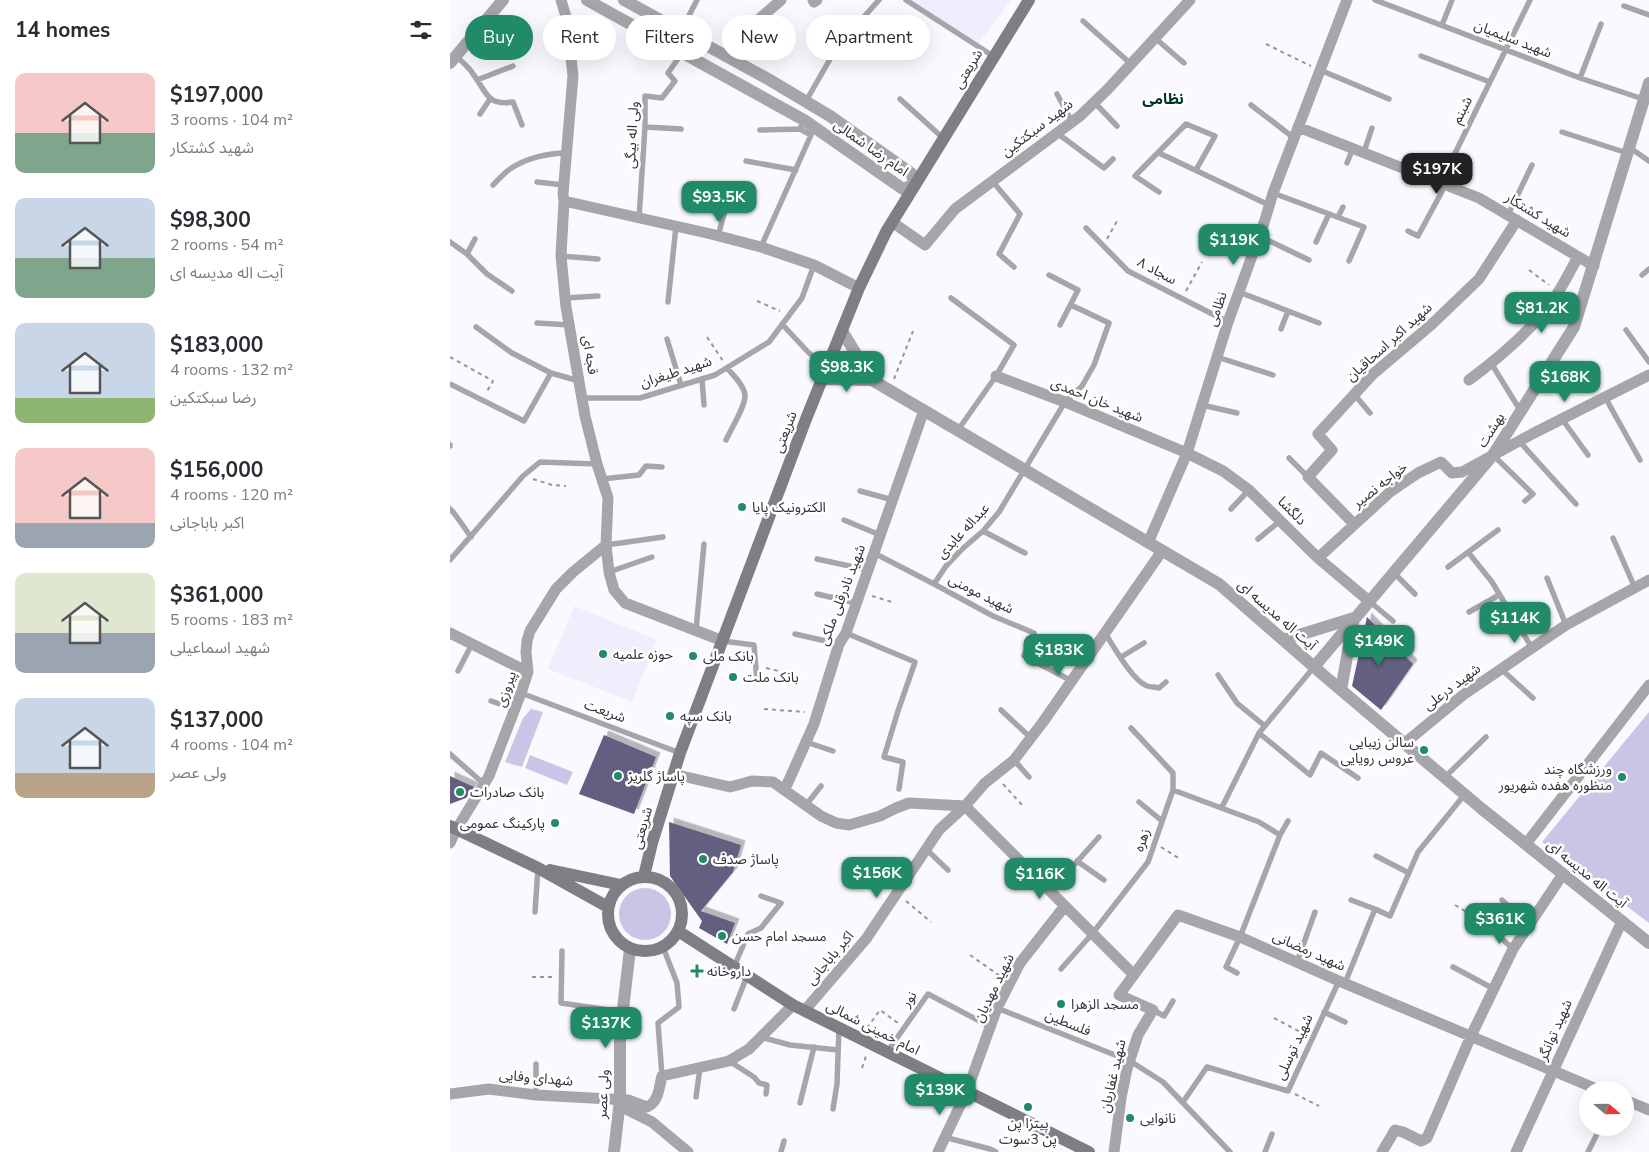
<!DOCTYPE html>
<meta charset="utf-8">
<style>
:root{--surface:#fff;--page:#f2f2f3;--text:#2b2b33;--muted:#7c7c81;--accent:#218a67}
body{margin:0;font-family:"Nunito Sans","Noto Sans Arabic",sans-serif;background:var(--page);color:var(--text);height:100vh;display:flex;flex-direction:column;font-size:19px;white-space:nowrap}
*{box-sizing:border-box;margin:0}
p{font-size:16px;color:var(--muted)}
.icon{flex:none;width:28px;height:28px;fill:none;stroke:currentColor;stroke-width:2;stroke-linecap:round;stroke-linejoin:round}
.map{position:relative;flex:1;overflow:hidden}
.side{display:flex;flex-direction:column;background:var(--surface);width:450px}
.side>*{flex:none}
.top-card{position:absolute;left:15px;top:15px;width:475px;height:45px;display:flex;gap:10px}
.needle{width:32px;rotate:110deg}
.tools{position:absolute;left:1129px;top:1081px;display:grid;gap:10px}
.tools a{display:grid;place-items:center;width:55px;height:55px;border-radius:50%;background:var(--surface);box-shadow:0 5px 20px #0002;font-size:25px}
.price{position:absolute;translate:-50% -42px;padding:0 11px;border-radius:10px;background:var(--accent);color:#fff;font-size:16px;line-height:32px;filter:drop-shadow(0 1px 2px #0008)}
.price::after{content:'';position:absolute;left:50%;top:30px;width:15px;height:11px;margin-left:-8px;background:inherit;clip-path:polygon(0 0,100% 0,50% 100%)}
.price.current{background:#222;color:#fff}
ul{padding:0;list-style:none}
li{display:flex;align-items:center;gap:15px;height:125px;padding:0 15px}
li span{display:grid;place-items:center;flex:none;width:140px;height:100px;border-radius:10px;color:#555}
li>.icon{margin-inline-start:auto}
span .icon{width:60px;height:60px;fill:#fffc;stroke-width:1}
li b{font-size:21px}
h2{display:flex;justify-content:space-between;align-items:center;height:60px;padding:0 15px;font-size:21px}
.chip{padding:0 18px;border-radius:22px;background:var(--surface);box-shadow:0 5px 20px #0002;font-size:18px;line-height:45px}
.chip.current{background:var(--accent);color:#fff}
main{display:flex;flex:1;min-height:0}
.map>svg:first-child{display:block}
</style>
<main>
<section class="side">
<h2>14 homes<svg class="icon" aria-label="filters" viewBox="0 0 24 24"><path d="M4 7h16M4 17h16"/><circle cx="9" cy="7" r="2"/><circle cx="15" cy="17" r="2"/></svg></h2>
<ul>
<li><span style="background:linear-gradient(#f6c9c9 60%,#7fa58c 0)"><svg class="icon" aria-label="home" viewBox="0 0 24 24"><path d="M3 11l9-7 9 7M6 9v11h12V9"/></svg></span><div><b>$197,000</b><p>3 rooms · 104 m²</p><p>شهید کشتکار</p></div></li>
<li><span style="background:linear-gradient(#c9d6e8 60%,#7fa58c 0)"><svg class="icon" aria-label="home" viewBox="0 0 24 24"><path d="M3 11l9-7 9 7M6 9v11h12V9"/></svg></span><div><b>$98,300</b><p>2 rooms · 54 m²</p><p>آیت اله مدیسه ای</p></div></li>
<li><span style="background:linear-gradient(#c9d6e8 75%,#8fb573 0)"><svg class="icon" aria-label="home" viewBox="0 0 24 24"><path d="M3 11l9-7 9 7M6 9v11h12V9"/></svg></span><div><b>$183,000</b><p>4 rooms · 132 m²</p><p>رضا سبکتکین</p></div></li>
<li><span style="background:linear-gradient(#f6c9c9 75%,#9aa5b1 0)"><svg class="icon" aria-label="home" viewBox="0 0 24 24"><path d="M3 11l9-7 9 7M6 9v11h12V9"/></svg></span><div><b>$156,000</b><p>4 rooms · 120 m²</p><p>اکبر باباجانی</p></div></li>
<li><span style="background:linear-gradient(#dfe7d0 60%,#9aa5b1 0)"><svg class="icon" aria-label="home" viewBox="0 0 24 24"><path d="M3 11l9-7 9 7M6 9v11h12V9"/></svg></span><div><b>$361,000</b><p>5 rooms · 183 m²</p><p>شهید اسماعیلی</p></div></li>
<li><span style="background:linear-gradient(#c9d6e8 75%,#b9a48a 0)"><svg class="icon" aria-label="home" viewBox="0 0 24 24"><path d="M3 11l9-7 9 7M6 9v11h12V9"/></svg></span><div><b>$137,000</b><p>4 rooms · 104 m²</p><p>ولی عصر</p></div></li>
</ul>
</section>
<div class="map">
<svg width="1199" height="1152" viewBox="0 0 1199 1152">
<defs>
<filter id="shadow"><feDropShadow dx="4.5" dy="-4.5" stdDeviation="0" flood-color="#0004"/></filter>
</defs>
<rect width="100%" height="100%" fill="#f9f9ff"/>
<path fill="#f0eefd" d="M462 0H561L528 44Z
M124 606 207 640 182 702 98 669Z"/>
<path fill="#c9c5e7" d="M81 709 93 712 72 767 55 762 73 718Z
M1199 712V923L1092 842Z
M80 755 123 772 117 785 75 768Z
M169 914a26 26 0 1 1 52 0a26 26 0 1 1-52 0Z"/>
<path fill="#635e80" filter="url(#shadow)" d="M917 617 963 664 931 710 902 686Z
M154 735 206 757 184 814 129 794Z
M0 776 24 787 16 798 0 804Z
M219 822 291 845 283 872 251 911 285 923 277 944 249 928 252 921 220 876Z"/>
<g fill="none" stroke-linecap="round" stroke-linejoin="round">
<path stroke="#96969b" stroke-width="2" stroke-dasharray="4 4" stroke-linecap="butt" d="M816 44 861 66
M657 239 667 221
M1079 270 1099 285
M736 291 752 262
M307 301 330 311
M257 337 273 361
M0 357 43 381 36 393
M444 379 463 331
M83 479 102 485 116 486
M422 596 445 603
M316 668 345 675
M314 709 355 712
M553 784 573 806
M711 847 730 859
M456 901 481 922
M1005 905 1028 919
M520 955 550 976
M82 977H104
M824 1018 856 1035
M417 1028 430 1010 448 1023
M412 1068 416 1056
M845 1094 869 1106"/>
<path stroke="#a6a6aa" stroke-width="5.5" d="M456 0 543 56
M925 0 1130 78 1193 99
M1174 6 1199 15
M633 21 681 64
M992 25 1002 0
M231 31 247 0
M705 38 734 63
M6 56C12 62 19 67 23 74 37 92 36 106 63 102L72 125
M971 56 1040 82
M870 70 939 99
M1130 78 1151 24
M27 80 63 66
M607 94 622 122
M450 99 493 138
M356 101 387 47 429 0
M644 102 667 126
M801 105 844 138
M30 114 40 99
M195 127 231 129
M310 130 350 129
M1112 132 1177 153
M607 133 654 168 663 159
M1179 147 1199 161
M914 152 922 128
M709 153 819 205
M296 161 346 170
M897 163 903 148
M87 182 114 185
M543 182 570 214 549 254 564 267
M991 182 1080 0
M43 185C48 180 54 173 60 169 76 158 98 153 117 153
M709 192 685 176 736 124 765 136 746 170
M823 193 914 227 899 261
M1058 215 1082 165
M888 217 893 207
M189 218 195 127V96L212 98 225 81 218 73 232 53
M636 228 678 271 778 322
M958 231 968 236 996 184
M268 236 277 203
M809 236 859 260
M0 242 17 254 37 274 62 291
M866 242 879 214
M311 247 361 135 350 129 354 120
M17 254 25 239
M111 256 148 259
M599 275 628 290 610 325
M1192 275 1199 269
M789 292 869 323
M115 298 148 296
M501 298 564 345 546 376 508 430
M218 302 226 226
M87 323 120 325
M332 324 358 352 377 368
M26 327 62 353 101 373 129 381
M831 329 838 311
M1176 330 1199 362
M217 339 231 385
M767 357 823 375
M1041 363 1070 410
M252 379 254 405
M0 384 74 421 101 373
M904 394 920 413
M1155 397 1190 460
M132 398H190L265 375 319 342 352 298 364 265
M752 405 787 413
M1112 419 1138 455
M276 440C281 429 296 405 295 395 294 385 283 375 277 368
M1069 441 1126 504
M0 446V445
M1043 455 1083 494 1075 501
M839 458 858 477
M152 479 189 475 196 466 212 467
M410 491 443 500
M0 509 4 513 21 537
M781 509 799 490
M394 520 430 535
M533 531 575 553
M1163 538 1185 588
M808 539 830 521
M156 545 213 537
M1018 552 1042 582 1082 648
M424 553 484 584 543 616 584 633 574 656 622 681
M367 559 418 570
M0 560 73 476 90 462 147 464
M998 567 1048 530
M159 572 202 557
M943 572 965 594
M1097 578 1116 625
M484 584 496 566 511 550 533 531 549 512 615 402 632 386 644 365 659 323 621 305
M367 594 406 603
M919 601 943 621
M1019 612 1049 595
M246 630 254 544
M396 633 465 662 448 711 434 757 453 762 449 789
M655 633C664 647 682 680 697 686 700 687 705 687 709 688L716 682
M345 634 389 644
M273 641 304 645 307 681
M671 657 694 643
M1051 669 1083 698
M8 671 22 644
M768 675 787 703 815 726
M71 693 230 753
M41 701 65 709
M551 710 581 738
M681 728 723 773V790
M809 733 860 775 871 753 908 778
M356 742 383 751
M0 754 34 784
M564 760 579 777
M995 777 1036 737
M689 802 712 821
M356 805 371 786
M772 807 809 733 864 667
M476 849 498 870
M926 856 959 873
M627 861 654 880
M600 892 649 837
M901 900 925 909
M1052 900 1078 926
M85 912 88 868
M1036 924 1063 949
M112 951 111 1003 173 1012
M847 962 865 912
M284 967 298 934 311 928 331 903 311 896
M1003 967 1044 989
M611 969 642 934 698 862 723 790 809 822 830 835
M787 973 776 967 790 937 830 835 838 821
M895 983 925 909 940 916 968 852 1015 794
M547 1008 680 1061 713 1082 780 1152
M284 1009 297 976
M703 1010 714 1016 723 1001
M874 1012 895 1022
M311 1037 340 1045 388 1050
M437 1052 478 994 541 1027
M279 1061 304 1077 309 1083 317 1085 316 1094
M86 1064V1095
M212 1076 208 1023 229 1007 227 983 213 947
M246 1097 250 1068
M733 1102 757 1067 838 1091 889 981
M350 1103 364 1047
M383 1109 387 1084 389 1027
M494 1137 540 1149 546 1152
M331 1152 334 1141
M815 1152 822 1134
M1138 1152 1150 1128"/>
<path stroke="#a6a6aa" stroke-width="11" d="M111 0 117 20 123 76 113 194 114 201 111 256 116 307 135 416 147 464 158 498 156 545 159 572 164 590 175 603 273 641
M363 0 364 2 367 0
M280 58 308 20 331 0
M848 127 1029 198 1144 266
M114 201 261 234 311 247 364 265 409 288
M442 222 475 245 505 209 630 116 658 89 740 0
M546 376 615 402 737 453 773 471 799 490 868 558 919 601
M1019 380C1050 357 1086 327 1107 294 1115 282 1121 269 1128 257
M904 524 858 477 882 450 868 434 923 374 981 325 1029 279 1067 220
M698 543 737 453 778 322 814 223 823 193 897 0
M868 558 940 492 968 473 991 462 1002 473 1012 472 1084 433 1199 375
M0 633 78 672
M955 743 1013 695 1082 648 1116 625 1199 580
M223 774 280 787 302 781 323 782 371 816 386 823 399 825 430 816 446 808 459 803 515 806
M335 789 364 724 389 644 396 633 474 410
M515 806 684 975
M0 843 6 830 39 776 71 693 78 672 76 652 77 641 80 631 106 589 123 572 156 545
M1076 844 1199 685
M355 1010 416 939 489 830 515 806 535 783 564 760 593 722 712 551
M0 1094 39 1089 86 1095 178 1100 197 1107C209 1102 209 1087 212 1076L279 1061 299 1049 343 1005
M170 1100 176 1109 202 1122 238 1152
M1175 1100 1199 1110
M488 1152 517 1091 547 1008 570 963 614 907
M664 1152 671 1098 677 1069 688 1035 703 1010 669 995 728 915 790 937 889 981 1149 1090
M932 1152 945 1130 953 1132 971 1141 977 1138 1021 1036 1063 949 1113 874
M1066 1152 1172 921"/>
<path stroke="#a6a6aa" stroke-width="12" d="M137 0 354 120 453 189 464 185 462 174 380 116 318 79 174 0
M0 63 53 0
M392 331 422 380
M372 379 422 380 769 584 878 679 1032 809 1199 943
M833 640 904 618 891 690
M864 667 1043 455 1124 327 1199 83
M164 1152 170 1100V1035L180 949"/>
<path stroke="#7e7e84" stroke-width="12" d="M0 826 88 868 158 907
M100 870 171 885
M194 876 202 843 230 753 356 419 409 288 436 232 579 0
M158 914a37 37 0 1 1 74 0a37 37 0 1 1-74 0Z
M228 931 343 1005 639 1152"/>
</g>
<g fill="#218a67" stroke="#fff" stroke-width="2">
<circle cx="292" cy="507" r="5"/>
<circle cx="153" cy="654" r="5"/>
<circle cx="243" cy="656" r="5"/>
<circle cx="283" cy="677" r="5"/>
<circle cx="220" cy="716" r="5"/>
<circle cx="974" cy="750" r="5"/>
<circle cx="168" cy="776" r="5"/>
<circle cx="1172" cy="777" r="5"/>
<circle cx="10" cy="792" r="5"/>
<circle cx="105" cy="823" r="5"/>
<circle cx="253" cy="859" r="5"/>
<circle cx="272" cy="936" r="5"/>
<path d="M244.5 963.5h5v5h5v5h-5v5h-5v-5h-5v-5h5z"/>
<circle cx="611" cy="1004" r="5"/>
<circle cx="578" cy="1107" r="5"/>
<circle cx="680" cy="1118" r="5"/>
</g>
<g text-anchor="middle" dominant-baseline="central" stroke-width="5" stroke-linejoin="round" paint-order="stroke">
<g font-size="14" fill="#313135" stroke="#fff">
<text transform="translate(1063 39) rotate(21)">شهید سلیمیان</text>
<text transform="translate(518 69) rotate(-59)">شریعتی</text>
<text transform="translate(1012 110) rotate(-63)">شبنم</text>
<text transform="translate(587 128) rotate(-37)">شهید سبکتکین</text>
<text transform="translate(182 135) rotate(-87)">ولی اله بیگی</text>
<text transform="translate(421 148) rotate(35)">امام رضا شمالی</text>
<text transform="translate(1088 215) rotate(31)">شهید کشتکار</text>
<text transform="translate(707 271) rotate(28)">سجاد ۸</text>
<text transform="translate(767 309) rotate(-71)">نظامی</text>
<text transform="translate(939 342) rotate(-42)">شهید اکبر اسحاقیان</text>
<text transform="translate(140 355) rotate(81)">قجه ای</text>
<text transform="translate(226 372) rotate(-18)">شهید طیغران</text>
<text transform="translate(647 400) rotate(22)">شهید خان احمدی</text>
<text transform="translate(1041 430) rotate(-57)">بهشت</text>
<text transform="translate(335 432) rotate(-69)">شریعتی</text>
<text transform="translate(930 485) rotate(-38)">خواجه نصیر</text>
<text transform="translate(842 511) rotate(45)">دلگشا</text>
<text transform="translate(513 531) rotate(-47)">عبداله عابدی</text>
<text transform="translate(531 594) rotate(27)">شهید مومنی</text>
<text transform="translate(392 595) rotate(-69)">شهید نادرقلی ملکی</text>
<text transform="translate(827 615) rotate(41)">آیت اله مدیسه ای</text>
<text transform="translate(1002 687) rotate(-37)">شهید درعلی</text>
<text transform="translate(56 689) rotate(-71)">پیروزی</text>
<text transform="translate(155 711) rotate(20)">شریعت</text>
<text transform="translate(192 828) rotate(-74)">شریعتی</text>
<text transform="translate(692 840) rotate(-71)">زهره</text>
<text transform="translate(1137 874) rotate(39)">آیت اله مدیسه ای</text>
<text transform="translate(859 951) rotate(24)">شهید رمضانی</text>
<text transform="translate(380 958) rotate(-50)">اکبر باباجانی</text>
<text transform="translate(544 988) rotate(-64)">شهید مهدیان</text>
<text transform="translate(459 999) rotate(-55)">نور</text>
<text transform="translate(618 1023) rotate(22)">فلسطین</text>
<text transform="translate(423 1028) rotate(27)">امام خمینی شمالی</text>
<text transform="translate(1105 1030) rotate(-66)">شهید توانگر</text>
<text transform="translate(844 1047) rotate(-65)">شهید توسلی</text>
<text transform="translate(663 1076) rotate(-77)">شهید غفاریان</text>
<text transform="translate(86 1078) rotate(5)">شهدای وفایی</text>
<text transform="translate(153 1094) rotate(-87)">ولی عصر</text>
</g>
<g font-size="14" fill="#313135" stroke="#fff" text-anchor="start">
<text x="302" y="507">الکترونیک پایا</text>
<text x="163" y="654">حوزه علمیه</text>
<text x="253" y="656">بانک ملی</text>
<text x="293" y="677">بانک ملت</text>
<text x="230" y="716">بانک سپه</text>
<text x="964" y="742" text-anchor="end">سالن زیبایی<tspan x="964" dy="16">عروس رویایی</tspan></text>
<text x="1162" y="769" text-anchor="end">ورزشگاه چند<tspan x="1162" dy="16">منظوره هفده شهریور</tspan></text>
<text x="178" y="776">پاساژ گلریز</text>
<text x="20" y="792">بانک صادرات</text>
<text x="95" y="823" text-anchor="end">پارکینگ عمومی</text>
<text x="263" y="859">پاساژ صدف</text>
<text x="282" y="936">مسجد امام حسن</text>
<text x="257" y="971">داروخانه</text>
<text x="621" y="1004">مسجد الزهرا</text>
<text x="690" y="1118">نانوایی</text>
<text x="578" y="1123" text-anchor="middle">پیتزا پن<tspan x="578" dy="16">پن 3سوت</tspan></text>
</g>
<g font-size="15" font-weight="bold" fill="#003323" stroke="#fff">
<text x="713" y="99">نظامی</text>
</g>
</g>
</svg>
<div class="tools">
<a><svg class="needle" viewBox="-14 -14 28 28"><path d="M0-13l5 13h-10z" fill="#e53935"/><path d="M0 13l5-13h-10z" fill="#7c7c81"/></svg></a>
</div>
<b class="price current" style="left:987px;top:195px">$197K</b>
<b class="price" style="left:269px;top:223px">$93.5K</b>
<b class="price" style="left:784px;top:266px">$119K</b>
<b class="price" style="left:1092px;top:334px">$81.2K</b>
<b class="price" style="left:397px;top:393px">$98.3K</b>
<b class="price" style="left:1115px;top:403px">$168K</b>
<b class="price" style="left:1065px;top:644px">$114K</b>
<b class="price" style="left:929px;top:667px">$149K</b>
<b class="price" style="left:609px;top:676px">$183K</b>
<b class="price" style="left:427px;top:899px">$156K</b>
<b class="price" style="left:590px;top:900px">$116K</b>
<b class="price" style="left:1050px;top:945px">$361K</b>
<b class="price" style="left:156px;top:1049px">$137K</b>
<b class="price" style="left:490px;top:1116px">$139K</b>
<div class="top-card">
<a class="chip current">Buy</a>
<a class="chip">Rent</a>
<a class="chip">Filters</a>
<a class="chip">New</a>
<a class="chip">Apartment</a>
</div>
</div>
</main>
